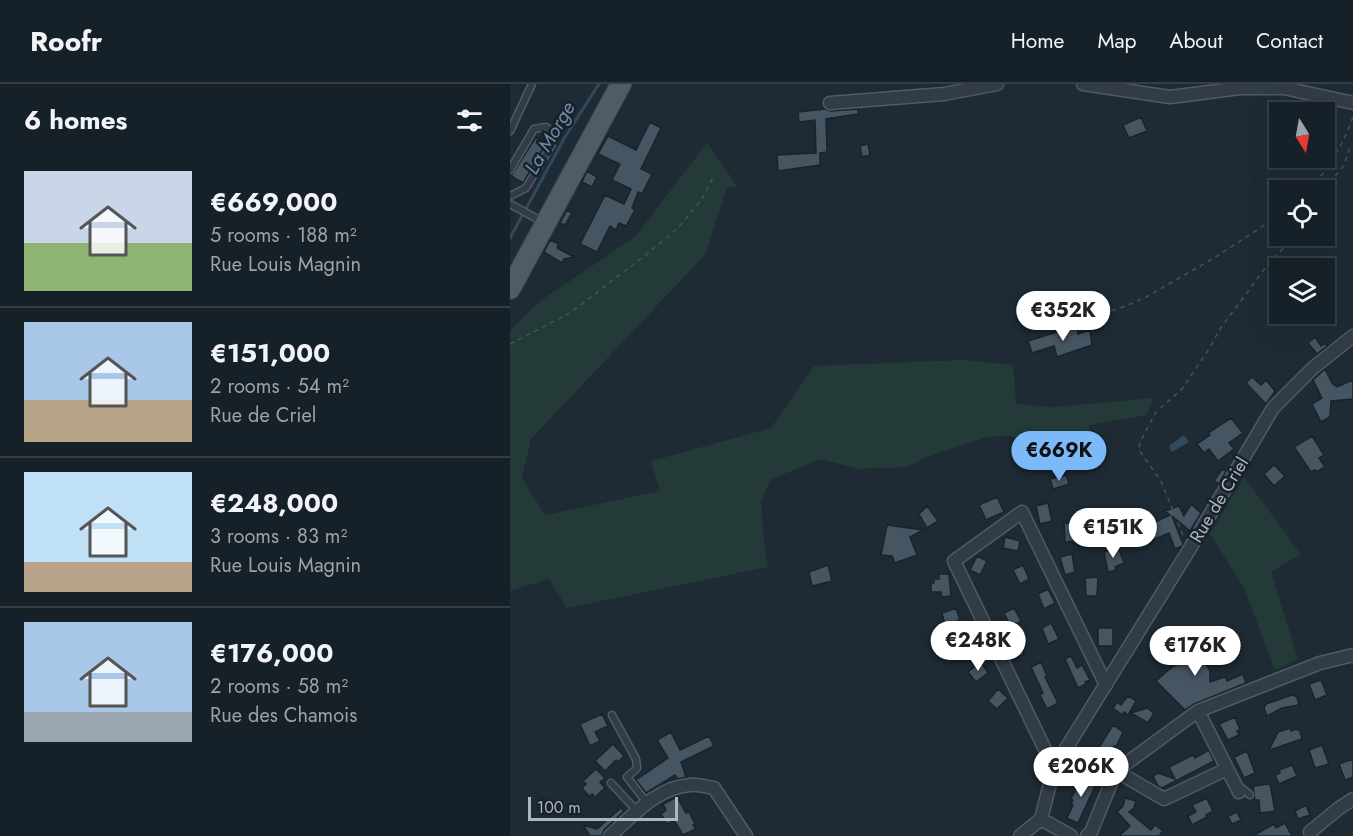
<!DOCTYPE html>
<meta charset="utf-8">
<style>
:root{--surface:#162028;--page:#1f2830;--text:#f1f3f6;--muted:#9ea3a8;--line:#353e45;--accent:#7bb9f9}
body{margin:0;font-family:Jost,sans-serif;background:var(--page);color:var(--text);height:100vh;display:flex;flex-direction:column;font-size:22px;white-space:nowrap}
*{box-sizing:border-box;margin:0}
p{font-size:20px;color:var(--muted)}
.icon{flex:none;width:33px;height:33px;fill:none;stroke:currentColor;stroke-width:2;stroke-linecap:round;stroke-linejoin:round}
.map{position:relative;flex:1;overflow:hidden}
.details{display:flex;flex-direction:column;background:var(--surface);width:510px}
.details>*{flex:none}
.needle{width:39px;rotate:169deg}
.controls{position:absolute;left:759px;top:18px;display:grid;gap:12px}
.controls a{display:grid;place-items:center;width:66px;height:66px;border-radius:0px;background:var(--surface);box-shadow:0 6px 24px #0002,0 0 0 2px var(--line);font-size:30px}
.scale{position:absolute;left:18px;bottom:15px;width:150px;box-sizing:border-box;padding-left:6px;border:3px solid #abb7c3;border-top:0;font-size:16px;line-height:21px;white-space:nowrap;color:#abb7c3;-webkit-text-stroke:4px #18212a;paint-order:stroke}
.price{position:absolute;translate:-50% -51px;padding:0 14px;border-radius:21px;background:#fff;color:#222;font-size:20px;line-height:39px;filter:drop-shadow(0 2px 3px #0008)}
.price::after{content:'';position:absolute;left:50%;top:36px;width:18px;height:14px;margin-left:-9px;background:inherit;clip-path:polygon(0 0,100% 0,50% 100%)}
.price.on{background:var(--accent);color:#111}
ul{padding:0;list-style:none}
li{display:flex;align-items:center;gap:18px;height:150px;padding:0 24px}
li+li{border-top:2px solid var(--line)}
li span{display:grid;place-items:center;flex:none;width:168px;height:120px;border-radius:0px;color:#555}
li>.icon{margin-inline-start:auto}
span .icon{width:72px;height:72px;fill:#fffc;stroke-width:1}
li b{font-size:26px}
h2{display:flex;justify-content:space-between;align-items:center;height:72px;padding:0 24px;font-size:26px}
header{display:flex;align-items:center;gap:36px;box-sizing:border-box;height:84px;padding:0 30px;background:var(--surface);border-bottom:2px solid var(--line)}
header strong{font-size:28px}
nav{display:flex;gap:33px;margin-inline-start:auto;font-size:21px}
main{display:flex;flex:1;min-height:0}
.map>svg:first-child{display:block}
</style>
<header>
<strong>Roofr</strong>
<nav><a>Home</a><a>Map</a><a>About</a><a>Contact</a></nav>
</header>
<main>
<section class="details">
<h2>6 homes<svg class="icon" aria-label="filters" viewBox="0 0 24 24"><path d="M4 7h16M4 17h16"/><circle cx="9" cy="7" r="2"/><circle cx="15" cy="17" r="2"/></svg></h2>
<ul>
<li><span style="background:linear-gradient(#c9d6e8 60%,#8fb573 0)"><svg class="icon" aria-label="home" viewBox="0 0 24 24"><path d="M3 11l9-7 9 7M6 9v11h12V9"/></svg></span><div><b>€669,000</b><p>5 rooms · 188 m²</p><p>Rue Louis Magnin</p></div></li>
<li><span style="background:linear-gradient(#a9c7e8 65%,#b9a48a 0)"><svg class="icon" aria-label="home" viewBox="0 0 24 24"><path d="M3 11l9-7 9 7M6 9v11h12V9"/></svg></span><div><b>€151,000</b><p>2 rooms · 54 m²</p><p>Rue de Criel</p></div></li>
<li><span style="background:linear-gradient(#bfe0f5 75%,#b9a48a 0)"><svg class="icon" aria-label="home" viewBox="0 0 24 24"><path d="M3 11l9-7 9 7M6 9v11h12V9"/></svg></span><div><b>€248,000</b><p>3 rooms · 83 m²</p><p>Rue Louis Magnin</p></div></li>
<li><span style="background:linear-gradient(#a9c7e8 75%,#9aa5b1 0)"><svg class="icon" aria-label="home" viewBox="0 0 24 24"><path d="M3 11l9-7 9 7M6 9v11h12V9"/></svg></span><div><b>€176,000</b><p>2 rooms · 58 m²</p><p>Rue des Chamois</p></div></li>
</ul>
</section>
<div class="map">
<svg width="843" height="752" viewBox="0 0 843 752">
<rect width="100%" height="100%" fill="#1e2b35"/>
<path fill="#233a39" d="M197 59 227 102 217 104 195 171 21 355 12 394 35 431 150 407 141 377 261 344 304 282 452 276 503 281 506 320 542 323 644 314 636 331 579 341 584 382 566 386 552 366 498 352 477 353 422 371 397 383 349 385 311 375 261 395 251 417 255 468 258 483 57 524 39 495 0 507V247L30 217 125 153Z
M734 393 791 470 761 488 788 575 765 586 734 504 700 450Z"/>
<path fill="#31495d" d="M674 351 679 358 662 368 659 364 660 361Z"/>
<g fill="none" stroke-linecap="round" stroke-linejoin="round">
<path stroke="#31495d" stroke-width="3" d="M0 154 55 53 89 0"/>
</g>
<path fill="#465562" stroke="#19232c" stroke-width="1.5" d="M315 25 321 27 348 25V30L316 35 317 68 310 69V81L268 87 267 71 306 69 305 36 289 38 288 28Z
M631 33 637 47 619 54 613 41Z
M140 38 151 44 131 85 142 90 132 110 128 108 122 124 125 126 116 142 109 139 106 146 100 142 87 168 70 160 95 111 114 120 121 105 102 96 110 80 88 70 98 52 126 66Z
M26 53 36 59 13 99 1 92Z
M358 60 360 71 352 73 350 62Z
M77 87 87 93 82 103 72 98Z
M57 126 62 129 55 141 50 139Z
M40 156 49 160 47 164 64 173 54 175 52 179 34 168Z
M789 171 794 177 786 184H773Z
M566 242 568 250 580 246 582 261 547 273 544 262 522 269 518 257Z
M805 253 811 262 815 259 817 262 807 270 798 259Z
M815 285 822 299 827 303 843 296V315L821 317 820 333 811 338 802 320 812 314 803 296Z
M742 293 751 301 756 296 765 307 756 320 736 299Z
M721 334 733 349 719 359 724 365 708 377 699 365 694 369 687 360 700 351 698 349Z
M802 352 814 371 809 374 815 383 806 388 805 386 801 388 784 363Z
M764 381 775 392 764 402 754 390Z
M712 385 716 387 709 400 704 397Z
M556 391 559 400 543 405 540 395Z
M487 413 494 428 476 436 469 421Z
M538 419 542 437 530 440 526 422Z
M681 420 691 429 680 447 662 432 673 460 672 462 665 465 659 449 636 459 630 445 660 431 655 427 669 422 674 432Z
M417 422 428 437 417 444 409 430Z
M554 439H567L566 457 555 458Z
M377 441 413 446 400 453 407 471 385 479 382 472 371 471Z
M495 453 510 457 508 467 493 464Z
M608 463 614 479 605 483 606 486 598 488 594 468Z
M562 470 565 488 555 491 550 473Z
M467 472 477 477 470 491 460 486Z
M318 481 322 497 302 502 299 488Z
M513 481 519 495 510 500 503 486Z
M429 490H439L441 512 432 513 431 508H421V499H424V495H429Z
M588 493 587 512H576L575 494Z
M538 505 545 519 534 525 528 510Z
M446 524 450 536 435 541 432 529Z
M504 524 511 537 501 543 494 529Z
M541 539 549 555 538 560 532 544Z
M588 544H603V562H588Z
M690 548 698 570 691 572 700 587V598L715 593 717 597 733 590 736 599 684 620 675 626 646 597 662 583 681 574 674 554Z
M458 552 463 563 450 570 444 559Z
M508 556 514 570 504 575 498 561Z
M561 572 567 584 572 581 580 596 575 598 576 600 568 604 555 575Z
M471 578 478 589 466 598 458 588Z
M531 578 537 592 535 593 548 619 537 625 530 611 533 609 521 583Z
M811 596 817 611 805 616 799 600Z
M488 605 498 614 487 625 478 617Z
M782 611 787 613 789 621 772 624 757 632 754 624 756 620Z
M620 613 626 617 618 631 614 628 613 631 603 625 607 618 611 621 616 614Z
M637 624 644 629 638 639 621 629Z
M92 630 98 642 85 648 90 657 80 662 70 640Z
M725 633 730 646 727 647 729 651 718 656 709 640Z
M603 641 613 648 606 663 604 662 597 671 588 665Z
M780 644 781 647 786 645 790 647 792 655 759 666 768 648Z
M161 648 170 666 199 652 204 662 171 678 176 693 168 695 165 691 136 709 126 696 158 674 147 656Z
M103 660 114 672 108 678 106 676 95 687 85 677Z
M812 661 819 680 805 684 799 666Z
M699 666 704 677 652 704 648 702 643 692 648 689 665 695 659 683 683 671 685 674Z
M737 667 745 689 734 694 724 673Z
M843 675V693L835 696 829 680Z
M782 681 787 692 769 700 765 691 770 689 769 686Z
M86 685 95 694 90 698 95 704 85 713 82 710 80 713 72 704 76 700 73 697Z
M573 691 585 696 584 699 586 700 568 739 557 734 563 721 561 720 563 716 561 715Z
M760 700 765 727 750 729 749 716H745L743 702Z
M167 713 176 729 179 728 185 740 183 741 186 745 173 751 164 736 157 740 151 730 156 726 153 720Z
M615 714 626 717 624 724 619 728 641 746 645 741 653 747 649 752H609L620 742 607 728 613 722Z
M695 715H697L703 727 696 731 697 733 682 741 678 732 686 728 682 721Z
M796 721 800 731 788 735 785 727Z
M111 724 114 727 94 746 92 752H80L73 741 87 745Z
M727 728 731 736 722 740 718 732Z
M775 739 782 752H743L764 740 766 744Z"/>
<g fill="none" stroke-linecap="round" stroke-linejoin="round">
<defs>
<path id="service" d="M0 47 22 0
M0 86 24 45 36 43 41 47 42 60 16 104 0 112
M0 120 33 138
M102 631 126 675 127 684 117 693 137 719
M101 699 127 727
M729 708 733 705 740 711"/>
<path id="minor" d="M573 0 660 13 730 4H774L843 19
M320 19 434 10 487 0
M688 627 729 708
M544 684 444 477 512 428 596 601
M606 687 654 715 717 685
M531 735 561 752
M100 752C123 731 148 703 180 701 188 700 197 703 204 704L236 752
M510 752 531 735 544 684 679 466 763 324 803 284 843 252
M577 752 581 748 606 687 688 627 810 579 843 571
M801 752 800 748 828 725 843 715"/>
<path id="primary" d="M0 205 111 0"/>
</defs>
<use href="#service" stroke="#4f5a64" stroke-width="9"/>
<use href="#minor" stroke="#4f5a64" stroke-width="15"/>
<use href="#primary" stroke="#3b454f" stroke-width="22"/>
<path stroke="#405556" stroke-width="1.5" stroke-dasharray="4.5 4.5" stroke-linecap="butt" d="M799 106C819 84 833 61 843 33
M814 106 834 81 840 63 843 61
M576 235 616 222 638 212 704 174 770 131
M0 260 60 229 137 170 168 144 192 115 205 90
M673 451 651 397 629 366 630 358 646 328 672 305 699 265 710 245 759 179 785 152
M564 673 594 683"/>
<use href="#service" stroke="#323c46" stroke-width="6"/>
<use href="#minor" stroke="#323c46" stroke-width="12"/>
<use href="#primary" stroke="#4f5c66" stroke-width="20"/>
</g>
<g text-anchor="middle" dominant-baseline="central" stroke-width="5" stroke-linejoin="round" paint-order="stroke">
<g font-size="18" fill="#abb7c3" stroke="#18212a">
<text transform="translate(709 416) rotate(-59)">Rue de Criel</text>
</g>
<g font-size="20" font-style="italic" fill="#6b8ca9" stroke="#18212a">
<text transform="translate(40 54) rotate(-60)">La Morge</text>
</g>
</g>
</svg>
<div class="controls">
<a><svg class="needle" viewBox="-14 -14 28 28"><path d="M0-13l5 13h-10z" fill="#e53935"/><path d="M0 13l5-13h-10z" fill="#9ea3a8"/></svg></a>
<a><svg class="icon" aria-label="locate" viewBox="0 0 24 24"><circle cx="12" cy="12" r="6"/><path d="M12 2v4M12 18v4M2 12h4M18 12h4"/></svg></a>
<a><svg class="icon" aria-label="layers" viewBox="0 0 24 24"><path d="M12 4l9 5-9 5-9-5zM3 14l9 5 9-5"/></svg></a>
</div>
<div class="scale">100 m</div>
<b class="price" style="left:553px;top:258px">€352K</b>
<b class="price on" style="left:549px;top:398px">€669K</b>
<b class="price" style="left:603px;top:475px">€151K</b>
<b class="price" style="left:468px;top:588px">€248K</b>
<b class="price" style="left:685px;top:593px">€176K</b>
<b class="price" style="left:571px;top:714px">€206K</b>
</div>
</main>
